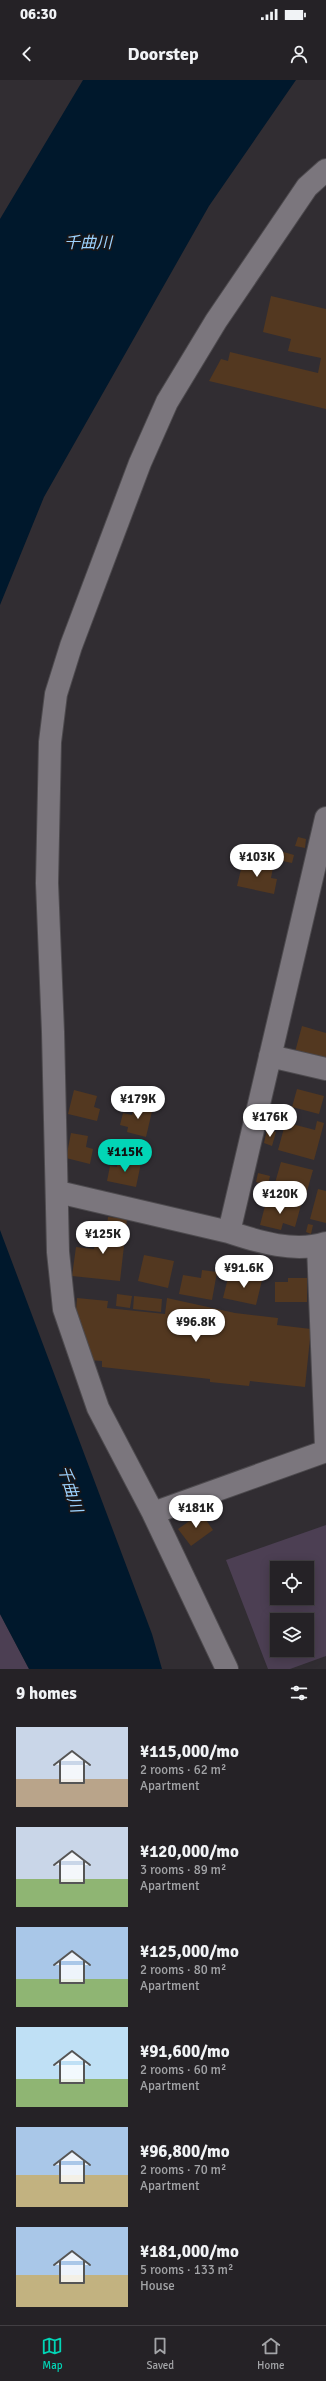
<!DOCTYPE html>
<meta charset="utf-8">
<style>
:root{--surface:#252226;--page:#312f32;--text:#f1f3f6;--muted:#a3a4a7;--line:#423f43;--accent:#02d5b6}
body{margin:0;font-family:Signika,"Noto Sans JP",sans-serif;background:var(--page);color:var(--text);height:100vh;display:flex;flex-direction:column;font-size:15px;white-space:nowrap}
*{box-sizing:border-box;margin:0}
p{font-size:13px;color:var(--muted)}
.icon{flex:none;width:22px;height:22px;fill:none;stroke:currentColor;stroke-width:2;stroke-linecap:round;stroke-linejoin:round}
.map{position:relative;height:1589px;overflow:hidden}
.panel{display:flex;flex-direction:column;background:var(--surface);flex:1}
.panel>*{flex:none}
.controls{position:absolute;left:270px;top:1481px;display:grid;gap:8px}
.controls a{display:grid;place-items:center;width:44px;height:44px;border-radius:0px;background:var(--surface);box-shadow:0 2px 10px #0003,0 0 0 1px var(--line);font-size:20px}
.price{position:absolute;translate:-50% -34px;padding:0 9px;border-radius:14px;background:#fff;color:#222;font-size:13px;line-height:26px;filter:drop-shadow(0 1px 2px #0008)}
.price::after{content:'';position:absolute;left:50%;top:24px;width:12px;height:9px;margin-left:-6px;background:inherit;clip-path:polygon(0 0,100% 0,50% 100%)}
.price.on{background:var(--accent);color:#111}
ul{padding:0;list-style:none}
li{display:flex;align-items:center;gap:12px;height:100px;padding:0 16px}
li span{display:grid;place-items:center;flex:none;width:112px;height:80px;border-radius:0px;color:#555}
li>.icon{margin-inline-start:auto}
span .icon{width:48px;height:48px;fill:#fffc;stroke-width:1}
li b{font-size:17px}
h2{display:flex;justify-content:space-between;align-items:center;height:48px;padding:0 16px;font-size:17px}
.status{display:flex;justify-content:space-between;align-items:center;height:28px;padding:0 20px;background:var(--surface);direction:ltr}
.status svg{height:11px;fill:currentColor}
header{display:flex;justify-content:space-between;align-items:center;height:52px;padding:0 16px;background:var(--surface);font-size:18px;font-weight:700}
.tabs{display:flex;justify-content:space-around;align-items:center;height:56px;border-top:1px solid var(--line);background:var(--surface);font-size:11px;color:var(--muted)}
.tabs a{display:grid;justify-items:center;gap:2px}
.tabs .on{color:var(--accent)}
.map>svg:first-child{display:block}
</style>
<div class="status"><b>06:30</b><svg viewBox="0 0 49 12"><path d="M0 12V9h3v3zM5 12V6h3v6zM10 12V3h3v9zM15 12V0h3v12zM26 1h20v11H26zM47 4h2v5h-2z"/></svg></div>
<header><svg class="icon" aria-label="back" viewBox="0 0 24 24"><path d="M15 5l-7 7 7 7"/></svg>Doorstep<svg class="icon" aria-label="person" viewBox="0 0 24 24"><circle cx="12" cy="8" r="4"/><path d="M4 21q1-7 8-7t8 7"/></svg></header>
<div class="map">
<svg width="326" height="1589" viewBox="0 0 326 1589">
<rect width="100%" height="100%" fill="#312d32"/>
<path fill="#4c3f53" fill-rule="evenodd" d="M326 1445V1576L290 1589H268L226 1480ZM277 1488H307V1518H277ZM277 1540H307V1570H277Z
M0 1534 29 1589H0Z"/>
<path fill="#00182c" d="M83 0H296L209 126 44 417 0 525V139Z
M0 1150 152 1554 162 1589H29L0 1534Z"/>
<path fill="#533820" d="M271 216 326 229V329L209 301 221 279 228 281 230 272 318 293 321 278 288 271 291 259 263 252Z
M298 757 306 759 305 768 295 766Z
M280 771 294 775 292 783 278 780Z
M243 781 273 788 271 798 277 799 274 814 237 806Z
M302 946 326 953V981L295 972Z
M297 1009 324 1016 319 1034 292 1027Z
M74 1010 97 1016 94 1027 100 1029 97 1041 68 1034Z
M135 1023 153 1027 146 1057 127 1052 128 1047 120 1045 123 1033 132 1035Z
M317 1041 324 1043 314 1080 278 1070 284 1048 291 1050 292 1044 315 1050Z
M267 1050 276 1052 272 1066 264 1063Z
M71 1053 88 1056 86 1067 93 1069 90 1084 66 1078Z
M118 1078 141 1083 136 1107 107 1101 110 1086 117 1087Z
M281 1082 313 1090 305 1118 273 1110Z
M258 1093 270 1096 268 1105 256 1102Z
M318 1109 326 1111V1143L310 1139Z
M282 1119 301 1125 295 1147 283 1143 281 1150 260 1145 266 1122 281 1126Z
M108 1137 127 1139 120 1201 72 1196 76 1167 94 1169 95 1164 105 1165Z
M308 1144 313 1145 311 1154 306 1152Z
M144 1175 174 1181 168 1208 138 1201Z
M202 1190 217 1192 212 1220 179 1214 183 1195 201 1198Z
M247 1193 263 1196 256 1225 223 1218 228 1198 245 1202Z
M288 1198H307V1222H275V1202H288Z
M117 1214 132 1216 130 1228 116 1226Z
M134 1216 162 1219 161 1232 133 1229Z
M77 1218 108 1221 107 1228 165 1234 167 1218 235 1233 278 1238 277 1245 311 1249 305 1307 250 1301 249 1306 210 1302V1299L102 1287V1281L89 1280 76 1230Z
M201 1433 213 1450 191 1466 178 1449Z"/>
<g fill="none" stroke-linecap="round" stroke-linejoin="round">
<defs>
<path id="minor" d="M270 976 326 989
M58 1112 229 1152C259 1162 295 1173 326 1163
M229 1152 326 738
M318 1166 326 1366
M153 1433 326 1371
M227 1589 153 1433 98 1328 64 1229 58 1172 53 952 47 803 50 662 56 614 71 566 140 383 167 322 216 241 307 107 326 90"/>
</defs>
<use href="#minor" stroke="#4d4a4e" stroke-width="24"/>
<use href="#minor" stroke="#7b767d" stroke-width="22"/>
</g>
<g text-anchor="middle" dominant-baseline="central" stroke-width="3.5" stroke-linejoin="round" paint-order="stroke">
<g font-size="16" font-style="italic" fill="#9cd2fe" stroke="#181618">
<text x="88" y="163">千曲川</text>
<text transform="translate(70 1409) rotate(73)">千曲川</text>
</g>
</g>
</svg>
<div class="controls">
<a><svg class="icon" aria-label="locate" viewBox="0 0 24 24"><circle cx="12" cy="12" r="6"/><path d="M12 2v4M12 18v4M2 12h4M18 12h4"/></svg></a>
<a><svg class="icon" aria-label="layers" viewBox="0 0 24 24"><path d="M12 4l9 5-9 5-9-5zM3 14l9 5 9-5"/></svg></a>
</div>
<b class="price" style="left:257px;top:798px">¥103K</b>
<b class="price" style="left:138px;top:1040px">¥179K</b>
<b class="price" style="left:270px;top:1058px">¥176K</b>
<b class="price on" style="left:125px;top:1093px">¥115K</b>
<b class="price" style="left:280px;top:1135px">¥120K</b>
<b class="price" style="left:103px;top:1175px">¥125K</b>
<b class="price" style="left:244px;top:1209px">¥91.6K</b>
<b class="price" style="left:196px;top:1263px">¥96.8K</b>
<b class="price" style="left:196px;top:1449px">¥181K</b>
</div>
<section class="panel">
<h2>9 homes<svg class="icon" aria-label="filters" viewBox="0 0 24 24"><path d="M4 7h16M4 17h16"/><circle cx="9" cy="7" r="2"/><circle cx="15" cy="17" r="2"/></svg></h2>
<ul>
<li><span style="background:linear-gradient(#c9d6e8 65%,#b9a48a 0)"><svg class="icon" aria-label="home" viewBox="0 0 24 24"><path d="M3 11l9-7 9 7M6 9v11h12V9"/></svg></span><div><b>¥115,000/mo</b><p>2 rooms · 62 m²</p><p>Apartment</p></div></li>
<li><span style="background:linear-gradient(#c9d6e8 65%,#8fb573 0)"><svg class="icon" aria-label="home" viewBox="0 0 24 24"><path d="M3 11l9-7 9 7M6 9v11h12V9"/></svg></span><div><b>¥120,000/mo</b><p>3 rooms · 89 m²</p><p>Apartment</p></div></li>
<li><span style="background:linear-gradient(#a9c7e8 65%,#8fb573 0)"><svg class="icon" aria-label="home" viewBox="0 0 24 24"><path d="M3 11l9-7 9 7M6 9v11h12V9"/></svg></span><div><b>¥125,000/mo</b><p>2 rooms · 80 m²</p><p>Apartment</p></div></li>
<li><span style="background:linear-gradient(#bfe0f5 65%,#8fb573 0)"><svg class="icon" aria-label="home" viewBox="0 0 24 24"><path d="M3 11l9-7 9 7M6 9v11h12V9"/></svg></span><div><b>¥91,600/mo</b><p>2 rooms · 60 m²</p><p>Apartment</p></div></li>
<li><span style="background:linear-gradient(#a9c7e8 60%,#c2b280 0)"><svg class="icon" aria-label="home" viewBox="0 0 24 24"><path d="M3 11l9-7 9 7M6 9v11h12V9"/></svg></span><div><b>¥96,800/mo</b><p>2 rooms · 70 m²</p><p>Apartment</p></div></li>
<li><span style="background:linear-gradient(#a9c7e8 60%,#c2b280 0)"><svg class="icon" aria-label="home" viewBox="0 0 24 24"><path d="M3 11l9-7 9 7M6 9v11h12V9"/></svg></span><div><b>¥181,000/mo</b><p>5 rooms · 133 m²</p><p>House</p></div></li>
</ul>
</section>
<nav class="tabs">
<a class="on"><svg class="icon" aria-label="map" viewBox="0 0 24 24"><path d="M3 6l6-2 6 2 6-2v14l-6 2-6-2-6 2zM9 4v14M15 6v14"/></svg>Map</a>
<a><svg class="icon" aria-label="saved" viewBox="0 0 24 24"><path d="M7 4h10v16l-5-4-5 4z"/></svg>Saved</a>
<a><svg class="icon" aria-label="home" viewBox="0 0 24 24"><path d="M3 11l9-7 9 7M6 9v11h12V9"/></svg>Home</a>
</nav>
